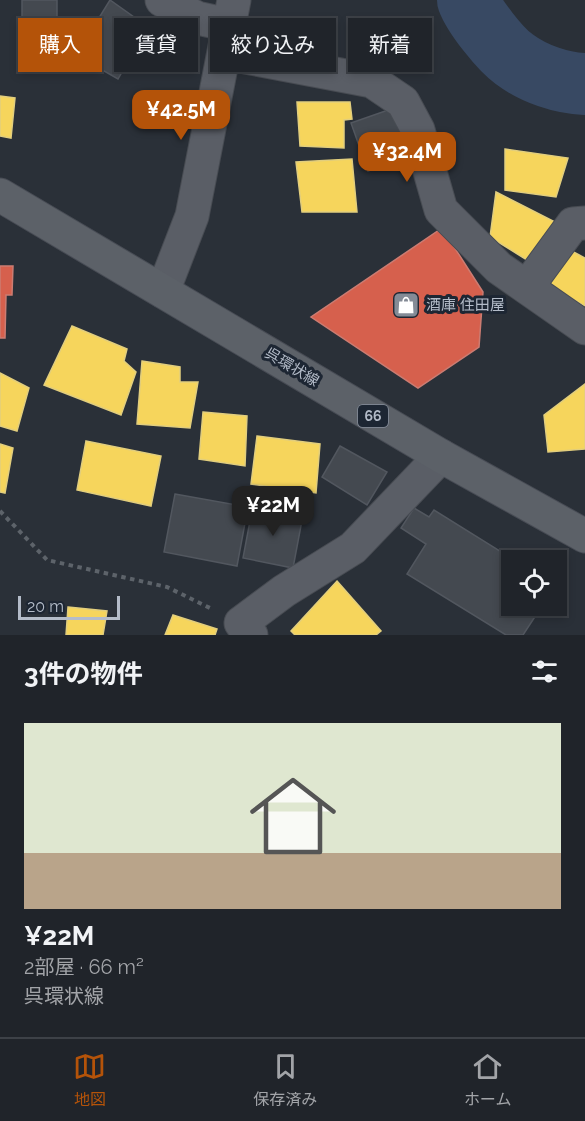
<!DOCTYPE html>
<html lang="ja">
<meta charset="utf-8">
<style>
:root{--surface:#20242a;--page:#282c32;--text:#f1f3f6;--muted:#a2a4a8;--line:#3d4147;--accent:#b45309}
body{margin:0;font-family:Raleway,"Noto Sans JP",sans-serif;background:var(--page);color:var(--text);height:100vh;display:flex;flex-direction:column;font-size:22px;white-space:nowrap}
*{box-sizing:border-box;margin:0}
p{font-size:20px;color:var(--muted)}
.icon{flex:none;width:33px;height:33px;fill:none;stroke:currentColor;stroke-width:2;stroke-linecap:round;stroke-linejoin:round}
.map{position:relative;height:635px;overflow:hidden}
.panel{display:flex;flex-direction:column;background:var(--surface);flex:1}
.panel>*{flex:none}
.guide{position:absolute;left:18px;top:18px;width:549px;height:54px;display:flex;gap:12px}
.controls{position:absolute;left:501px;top:550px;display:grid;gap:12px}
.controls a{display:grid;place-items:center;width:66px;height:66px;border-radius:0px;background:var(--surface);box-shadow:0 3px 9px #0003,0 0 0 2px var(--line);font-size:30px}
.scale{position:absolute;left:18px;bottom:15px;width:102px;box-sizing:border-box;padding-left:6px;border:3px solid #b4bcc9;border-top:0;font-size:16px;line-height:21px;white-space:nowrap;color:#b4bcc9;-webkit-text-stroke:4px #1d2633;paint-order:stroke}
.price{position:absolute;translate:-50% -51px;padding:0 14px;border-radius:12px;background:var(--accent);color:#fff;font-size:20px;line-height:39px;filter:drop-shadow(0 2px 3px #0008)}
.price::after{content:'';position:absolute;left:50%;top:36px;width:18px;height:14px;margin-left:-9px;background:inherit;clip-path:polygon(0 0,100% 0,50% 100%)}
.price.on{background:#222;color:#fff}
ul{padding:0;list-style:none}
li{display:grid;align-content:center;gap:12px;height:318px;padding:0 24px}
li span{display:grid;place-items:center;height:186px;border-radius:0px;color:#555}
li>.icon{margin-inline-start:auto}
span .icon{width:108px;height:108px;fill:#fffc;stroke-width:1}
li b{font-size:26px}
h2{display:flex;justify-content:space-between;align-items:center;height:72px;padding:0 24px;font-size:26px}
.tag{padding:0 21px;border-radius:0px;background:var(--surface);box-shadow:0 3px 9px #0003,0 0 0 2px var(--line);font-size:21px;line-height:54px}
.tag.on{background:var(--accent);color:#fff}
.tab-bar{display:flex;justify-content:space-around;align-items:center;height:84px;border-top:2px solid var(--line);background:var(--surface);font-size:16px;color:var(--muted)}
.tab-bar a{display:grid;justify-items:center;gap:3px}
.tab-bar .on{color:var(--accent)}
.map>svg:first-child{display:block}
</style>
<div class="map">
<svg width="585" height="635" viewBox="0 0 585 635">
<rect width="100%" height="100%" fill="#2a3038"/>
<path fill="#f6d55c" stroke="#e2ce7d" stroke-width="1.5" d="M0 96 15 98 11 138 0 136Z
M297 102H350L352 119 344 120V148L300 146Z
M505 149 568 158 556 197 505 190Z
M352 159 357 212H302L296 162Z
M496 192 559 224 535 265 490 237Z
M566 248 585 258V306L548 285Z
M72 326 127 349 124 361 136 372 121 415 44 385Z
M142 361 180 367V382H198L190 428 137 424Z
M0 373 29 388 17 431 0 426Z
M585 384V449L548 452 544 415Z
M203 412 247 416 245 466 199 459Z
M257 436 320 444 316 493 251 484Z
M86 441 161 456 151 506 77 490Z
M0 444 13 448 5 493 0 492Z
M337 581 381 631 376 635H295L291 631Z
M68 607 107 611 103 635H66Z
M173 615 217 629 215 635H165Z"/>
<path fill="#d6604d" stroke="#cc7c72" stroke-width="1.5" d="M442 228 483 292 479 347 418 388 311 317Z
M0 266H13L12 295H6L5 338H0Z"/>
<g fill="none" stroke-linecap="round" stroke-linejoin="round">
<path stroke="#384963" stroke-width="62" d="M468 0C474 16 500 49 514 59 534 74 561 83 585 84"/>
</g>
<path fill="#444950" stroke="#52575f" stroke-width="1.5" d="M22 0H57V28H22Z
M110 0 148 27 118 79 76 55Z
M26 48 62 49V73L25 72Z
M394 108 411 155 368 171 351 123Z
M340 446 387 472 367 505 322 477Z
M175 494 248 507 237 566 164 552Z
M253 505 303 515 293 568 243 558Z
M414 508 429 517 434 510 516 561H512V606H542L523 635H506L407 574 426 544 401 528Z"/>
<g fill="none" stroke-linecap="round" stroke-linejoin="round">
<defs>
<path id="minor" d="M162 0 197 18 229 25
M224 53 372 81 403 102 418 130 441 210 499 268 585 328
M527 287 573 224 585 223
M163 291 192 216 234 0
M251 635 241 623 284 591 353 548 441 456"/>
<path id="major" d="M0 195 441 456 585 536"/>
</defs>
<use href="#minor" stroke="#484c53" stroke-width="35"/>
<use href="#major" stroke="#484c55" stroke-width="35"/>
<path stroke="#5d636a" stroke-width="4" stroke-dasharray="4.5 4.5" stroke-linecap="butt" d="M0 511 47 560 167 587 212 609"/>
<use href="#minor" stroke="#5a5e66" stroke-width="33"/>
<use href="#major" stroke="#5c6168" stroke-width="33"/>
</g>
<defs>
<symbol id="shop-square" viewBox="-11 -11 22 22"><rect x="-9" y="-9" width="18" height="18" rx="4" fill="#848b96" stroke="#1d2633"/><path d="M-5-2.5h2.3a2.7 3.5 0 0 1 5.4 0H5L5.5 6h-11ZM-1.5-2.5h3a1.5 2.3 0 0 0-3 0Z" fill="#fff"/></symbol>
</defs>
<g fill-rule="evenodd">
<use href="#shop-square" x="391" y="290" width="30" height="30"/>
</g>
<g text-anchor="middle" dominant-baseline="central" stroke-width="6" stroke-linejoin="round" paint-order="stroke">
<rect fill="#1d2633" stroke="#878f9c" stroke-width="1.5" x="358" y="405" width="30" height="22" rx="4.5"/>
<g font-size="14" font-weight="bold" fill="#b4bcc9">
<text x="373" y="416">66</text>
</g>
<g font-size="15" fill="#b4bcc9" stroke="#1d2633" text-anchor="start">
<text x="426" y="305">酒庫 住田屋</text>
</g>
<g font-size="15" fill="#b4bcc9" stroke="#1d2633">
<text transform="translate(292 367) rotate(31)">呉環状線</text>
</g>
</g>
</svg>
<div class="controls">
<a><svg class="icon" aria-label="locate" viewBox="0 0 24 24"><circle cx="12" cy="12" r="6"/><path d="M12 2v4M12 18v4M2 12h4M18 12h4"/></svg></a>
</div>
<div class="scale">20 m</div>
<b class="price" style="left:181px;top:141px">¥42.5M</b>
<b class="price" style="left:407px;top:183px">¥32.4M</b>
<b class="price on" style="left:273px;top:537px">¥22M</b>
<div class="guide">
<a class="tag on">購入</a>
<a class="tag">賃貸</a>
<a class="tag">絞り込み</a>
<a class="tag">新着</a>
</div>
</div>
<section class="panel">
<h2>3件の物件<svg class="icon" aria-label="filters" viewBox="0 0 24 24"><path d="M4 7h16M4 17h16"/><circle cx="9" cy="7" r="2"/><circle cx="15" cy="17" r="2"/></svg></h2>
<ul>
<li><span style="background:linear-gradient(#dfe7d0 70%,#b9a48a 0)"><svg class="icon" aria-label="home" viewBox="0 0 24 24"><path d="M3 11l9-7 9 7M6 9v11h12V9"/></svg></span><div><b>¥22M</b><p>2部屋 · 66 m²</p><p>呉環状線</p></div></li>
</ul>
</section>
<nav class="tab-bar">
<a class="on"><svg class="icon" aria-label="map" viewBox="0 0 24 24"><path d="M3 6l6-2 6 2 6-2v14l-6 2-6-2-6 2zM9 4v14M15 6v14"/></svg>地図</a>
<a><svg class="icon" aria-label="saved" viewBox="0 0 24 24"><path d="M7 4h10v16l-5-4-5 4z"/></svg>保存済み</a>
<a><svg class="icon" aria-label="home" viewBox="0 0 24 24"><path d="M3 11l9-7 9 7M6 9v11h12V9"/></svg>ホーム</a>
</nav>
